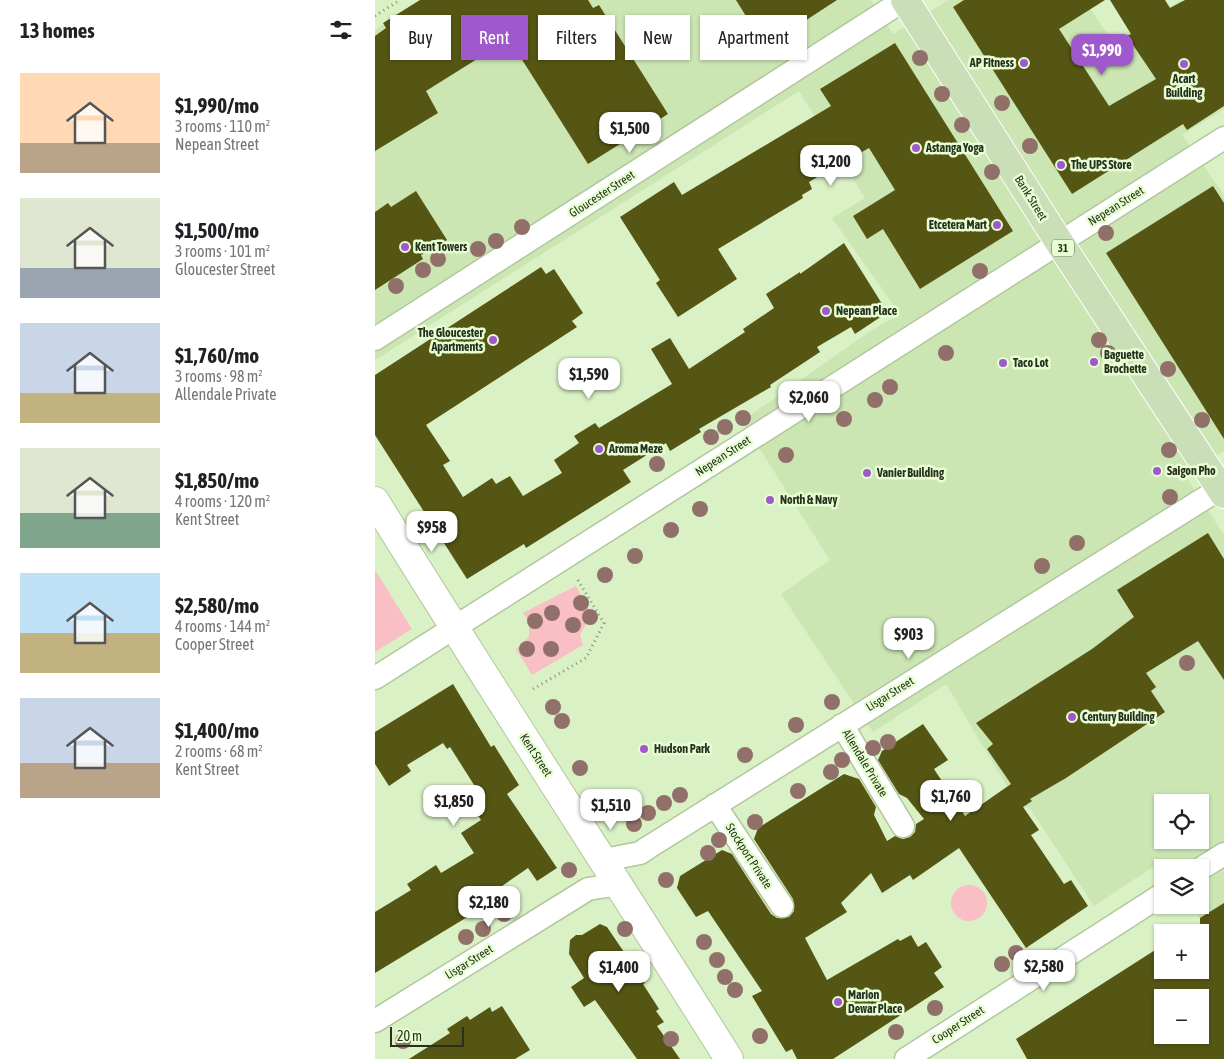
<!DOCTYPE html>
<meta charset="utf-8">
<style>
:root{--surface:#fff;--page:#f2f2f2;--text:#202124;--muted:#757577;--accent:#a059cc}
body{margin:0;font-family:"Asap Condensed",sans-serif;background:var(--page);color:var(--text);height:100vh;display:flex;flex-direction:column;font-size:19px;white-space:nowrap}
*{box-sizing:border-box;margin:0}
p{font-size:16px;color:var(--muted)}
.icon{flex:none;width:28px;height:28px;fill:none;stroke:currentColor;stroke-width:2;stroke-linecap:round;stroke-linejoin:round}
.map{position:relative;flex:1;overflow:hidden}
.drawer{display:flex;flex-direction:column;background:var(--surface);width:375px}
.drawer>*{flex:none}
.guide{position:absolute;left:15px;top:15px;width:475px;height:45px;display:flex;gap:10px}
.fabs{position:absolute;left:779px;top:794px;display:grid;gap:10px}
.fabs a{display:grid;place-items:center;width:55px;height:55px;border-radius:0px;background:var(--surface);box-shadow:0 1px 4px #0004;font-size:25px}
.scale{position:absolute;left:15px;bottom:12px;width:74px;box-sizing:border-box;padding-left:5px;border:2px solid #283120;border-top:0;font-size:14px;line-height:18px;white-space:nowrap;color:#283120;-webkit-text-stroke:4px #e6fed1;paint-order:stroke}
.price{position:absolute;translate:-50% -42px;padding:0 11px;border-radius:10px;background:#fff;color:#222;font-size:16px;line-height:32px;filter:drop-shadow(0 1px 2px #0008)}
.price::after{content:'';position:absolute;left:50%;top:30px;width:15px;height:11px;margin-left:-8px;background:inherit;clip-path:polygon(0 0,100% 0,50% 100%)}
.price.on{background:var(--accent);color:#fff}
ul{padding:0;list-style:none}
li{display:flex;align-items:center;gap:15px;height:125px;padding:0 20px}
li span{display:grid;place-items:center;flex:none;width:140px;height:100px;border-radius:0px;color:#555}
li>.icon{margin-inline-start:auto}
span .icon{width:60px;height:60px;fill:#fffc;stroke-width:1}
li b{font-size:21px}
h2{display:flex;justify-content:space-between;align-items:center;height:60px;padding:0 20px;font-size:21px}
.tag{padding:0 18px;border-radius:0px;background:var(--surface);box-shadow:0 1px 4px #0004;font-size:18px;line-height:45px}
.tag.on{background:var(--accent);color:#fff}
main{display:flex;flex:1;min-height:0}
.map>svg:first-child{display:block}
</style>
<main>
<section class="drawer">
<h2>13 homes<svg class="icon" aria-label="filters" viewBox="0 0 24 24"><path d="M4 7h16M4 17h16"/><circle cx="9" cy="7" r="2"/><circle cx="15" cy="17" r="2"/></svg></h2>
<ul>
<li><span style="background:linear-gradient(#ffd9b3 70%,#b9a48a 0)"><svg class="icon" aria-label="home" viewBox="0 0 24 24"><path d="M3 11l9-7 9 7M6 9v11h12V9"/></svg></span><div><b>$1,990/mo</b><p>3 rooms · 110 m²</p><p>Nepean Street</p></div></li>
<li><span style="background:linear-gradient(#dfe7d0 70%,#9aa5b1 0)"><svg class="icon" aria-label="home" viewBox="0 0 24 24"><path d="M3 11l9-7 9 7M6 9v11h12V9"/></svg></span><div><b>$1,500/mo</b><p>3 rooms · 101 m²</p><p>Gloucester Street</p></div></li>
<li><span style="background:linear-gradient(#c9d6e8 70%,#c2b280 0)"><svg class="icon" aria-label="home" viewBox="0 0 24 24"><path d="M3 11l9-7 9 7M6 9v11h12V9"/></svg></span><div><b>$1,760/mo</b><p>3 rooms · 98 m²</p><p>Allendale Private</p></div></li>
<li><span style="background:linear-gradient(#dfe7d0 65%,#7fa58c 0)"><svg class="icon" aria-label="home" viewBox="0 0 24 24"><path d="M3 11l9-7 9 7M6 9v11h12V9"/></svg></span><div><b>$1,850/mo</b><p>4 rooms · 120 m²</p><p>Kent Street</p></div></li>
<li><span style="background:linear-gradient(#bfe0f5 60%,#c2b280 0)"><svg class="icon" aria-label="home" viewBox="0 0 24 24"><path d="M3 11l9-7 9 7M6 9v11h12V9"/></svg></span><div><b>$2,580/mo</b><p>4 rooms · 144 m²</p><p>Cooper Street</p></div></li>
<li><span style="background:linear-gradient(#c9d6e8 65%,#b9a48a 0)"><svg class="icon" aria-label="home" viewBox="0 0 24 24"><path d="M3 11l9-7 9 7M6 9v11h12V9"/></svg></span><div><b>$1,400/mo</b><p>2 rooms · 68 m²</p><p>Kent Street</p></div></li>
</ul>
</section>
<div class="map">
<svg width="849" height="1059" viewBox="0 0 849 1059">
<rect width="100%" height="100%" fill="#d9f1c4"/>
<path fill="#cbe5b3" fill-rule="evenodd" d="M47 0H496L518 34 574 0H709L738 42 806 0 849 60V109L807 135 849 195V451L810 475 849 535V958L817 905H825V868L795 867 790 859 719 906 654 807 645 808 571 684 498 732 406 594 455 560 367 421 497 330 525 314 457 218 490 198 424 91 0 360V30ZM788 802H825V840H788Z"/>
<path fill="#fabec5" d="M0 570 37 629 0 652Z
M201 586 220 620 211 624 205 635 208 645 157 675 141 649 154 637V622L148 613Z
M576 903a18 18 0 1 1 36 0a18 18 0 1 1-36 0Z"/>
<path fill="#555613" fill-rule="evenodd" d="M45 0H213L218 8 224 5 293 114 213 164 134 39 51 91 63 113 0 151V36L11 28 8 23Z
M361 0H462L390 47Z
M589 0H730L684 29 734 106 781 79 752 36 756 34 735 0H790L795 8 810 0H849V106L812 130 808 124 697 194 578 7Z
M520 43 638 231 545 289 508 229 492 239 478 216 520 190 494 148 485 153 482 149 442 173 444 176 434 182 437 189 427 195 428 198 343 249 362 279 303 317 281 283 285 280 245 217 299 182 307 195 456 106 445 89Z
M838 186 849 203V439L731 253Z
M41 191 72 240 46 255 48 259 0 290V212L13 203 16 207Z
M469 243 509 307 506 309 510 314 480 334 476 327 442 347 445 352 395 385 396 387 324 429 326 432 295 451 291 443 248 470 256 482 151 548 149 544 92 579 0 435V375L166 267 171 274 179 269 208 313 197 321 202 327 51 425 75 461 68 465 88 497 117 478 121 484 135 476 148 496 187 473 179 460 204 443 199 436 220 423 224 428 297 384 276 349 295 338 314 369 370 332 368 329 399 308 391 294 425 272V274Z
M833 533 849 559V680L823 641 771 673 781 687 776 691 790 712 691 778 655 799 657 801 648 807 664 830 656 835 689 884 696 880 713 906 651 948 584 848 538 880 535 875 507 893 496 873 466 903 472 912 430 938 452 980 523 939 525 941 536 935 543 947 551 942 567 967 559 973 569 987 458 1059H422L417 1049 411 1052 377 996 387 991 333 911 321 917 302 888 305 876 347 850 357 854 396 914 402 918 414 917 419 911 418 899 379 839 383 828 469 774 484 779 501 807 499 815 512 841 520 836 528 839 535 837 540 832 541 824 549 819 532 798 524 794 503 760 507 751 548 724 573 760 559 769 590 816 636 784 612 749 618 744 601 723 717 649 759 617 742 590Z
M78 684 116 747 119 745 144 785 132 794 182 868 162 881 153 868 91 911 94 916 0 973V912L36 890 32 884 61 865 66 873 99 853 86 833 106 820 90 795 101 788 75 747 72 749 68 743 32 765 36 771 14 786 0 764V732Z
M849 903V1059H652L641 1039 788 945V970H825V918ZM788 998H825V1035H788Z
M225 924 232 927 270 983 268 984 284 1009 281 1011 289 1022 282 1026 305 1059H262L220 1000 209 1007 196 987 209 978 194 954 195 940 201 935H207Z
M127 1006 155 1050 140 1059H34L75 1033 72 1029 92 1016 95 1020 115 1007 117 1012Z"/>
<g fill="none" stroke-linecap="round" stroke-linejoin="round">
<defs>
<path id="minor" d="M0 339 529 0
M0 678 849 138
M467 725 528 826
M340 805 407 906
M229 860 265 853 274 847 849 486
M825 869 849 854
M0 1021 213 889 245 884
M531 1059 788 894"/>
<path id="secondary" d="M0 501C116 688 237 873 354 1059"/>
<path id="primary" d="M530 0 684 242 849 494"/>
</defs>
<use href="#minor" stroke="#b1c89d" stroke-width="25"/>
<use href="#secondary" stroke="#b1c89d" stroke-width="30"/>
<use href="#primary" stroke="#fff" stroke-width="30"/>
<path stroke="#829374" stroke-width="3" stroke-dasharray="1 4" stroke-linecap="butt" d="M0 16 25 0
M158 689 211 658 229 623 201 577"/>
<use href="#minor" stroke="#fff" stroke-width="22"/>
<use href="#secondary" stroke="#fff" stroke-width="28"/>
<use href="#primary" stroke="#cadeb8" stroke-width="28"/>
</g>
<g fill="#92706a">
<circle cx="545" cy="58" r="8"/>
<circle cx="567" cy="94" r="8"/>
<circle cx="627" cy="103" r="8"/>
<circle cx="587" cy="125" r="8"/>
<circle cx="655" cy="146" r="8"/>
<circle cx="617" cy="172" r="8"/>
<circle cx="147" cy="227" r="8"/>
<circle cx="731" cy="233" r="8"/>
<circle cx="121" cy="241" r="8"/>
<circle cx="103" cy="249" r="8"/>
<circle cx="63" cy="259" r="8"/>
<circle cx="48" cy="270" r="8"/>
<circle cx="605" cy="271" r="8"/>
<circle cx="21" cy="286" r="8"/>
<circle cx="724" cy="340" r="8"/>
<circle cx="571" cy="353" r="8"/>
<circle cx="733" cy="353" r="8"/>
<circle cx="793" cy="369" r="8"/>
<circle cx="515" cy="387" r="8"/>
<circle cx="500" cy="400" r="8"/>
<circle cx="368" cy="418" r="8"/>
<circle cx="469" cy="419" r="8"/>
<circle cx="827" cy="420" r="8"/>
<circle cx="350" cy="427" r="8"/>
<circle cx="336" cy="437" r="8"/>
<circle cx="794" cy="450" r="8"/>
<circle cx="411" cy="455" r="8"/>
<circle cx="282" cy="464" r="8"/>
<circle cx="795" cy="497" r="8"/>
<circle cx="325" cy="509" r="8"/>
<circle cx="296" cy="530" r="8"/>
<circle cx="702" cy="543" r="8"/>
<circle cx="260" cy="556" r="8"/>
<circle cx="667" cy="566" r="8"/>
<circle cx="230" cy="575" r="8"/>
<circle cx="206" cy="603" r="8"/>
<circle cx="177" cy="613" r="8"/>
<circle cx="215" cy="617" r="8"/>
<circle cx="160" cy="621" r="8"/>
<circle cx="198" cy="625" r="8"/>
<circle cx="152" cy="649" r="8"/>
<circle cx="176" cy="649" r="8"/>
<circle cx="812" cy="663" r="8"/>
<circle cx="457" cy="702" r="8"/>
<circle cx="178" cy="707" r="8"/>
<circle cx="187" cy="721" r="8"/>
<circle cx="421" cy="725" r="8"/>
<circle cx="513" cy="742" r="8"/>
<circle cx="498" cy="748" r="8"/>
<circle cx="370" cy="755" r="8"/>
<circle cx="467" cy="760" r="8"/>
<circle cx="205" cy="768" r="8"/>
<circle cx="456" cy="772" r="8"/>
<circle cx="423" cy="791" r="8"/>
<circle cx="305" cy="795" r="8"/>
<circle cx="289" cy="803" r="8"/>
<circle cx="244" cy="813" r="8"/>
<circle cx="273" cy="813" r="8"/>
<circle cx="380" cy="822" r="8"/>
<circle cx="259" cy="824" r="8"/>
<circle cx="344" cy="840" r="8"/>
<circle cx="333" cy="853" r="8"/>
<circle cx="194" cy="870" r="8"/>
<circle cx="291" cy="880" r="8"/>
<circle cx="129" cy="914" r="8"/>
<circle cx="108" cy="929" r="8"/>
<circle cx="250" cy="929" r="8"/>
<circle cx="91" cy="937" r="8"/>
<circle cx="329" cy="942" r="8"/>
<circle cx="641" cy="953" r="8"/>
<circle cx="342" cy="960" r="8"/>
<circle cx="627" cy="964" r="8"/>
<circle cx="350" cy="977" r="8"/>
<circle cx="360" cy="990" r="8"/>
<circle cx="560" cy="1008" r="8"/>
<circle cx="521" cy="1032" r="8"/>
<circle cx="385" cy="1036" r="8"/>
<circle cx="296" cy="1039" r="8"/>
<circle cx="28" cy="1041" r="8"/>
</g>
<g fill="#a059cc" stroke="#e6fed1" stroke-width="2">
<circle cx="649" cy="63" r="5"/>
<circle cx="809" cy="64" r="5"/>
<circle cx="541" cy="148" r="5"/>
<circle cx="686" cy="165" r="5"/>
<circle cx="622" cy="225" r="5"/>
<circle cx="30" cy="247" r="5"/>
<circle cx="451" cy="311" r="5"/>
<circle cx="118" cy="340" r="5"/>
<circle cx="719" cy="362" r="5"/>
<circle cx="628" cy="363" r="5"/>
<circle cx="224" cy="449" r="5"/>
<circle cx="782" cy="471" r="5"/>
<circle cx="492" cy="473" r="5"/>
<circle cx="395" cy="500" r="5"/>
<circle cx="697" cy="717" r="5"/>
<circle cx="269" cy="749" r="5"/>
<circle cx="463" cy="1002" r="5"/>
</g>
<g text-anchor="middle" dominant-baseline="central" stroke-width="5" stroke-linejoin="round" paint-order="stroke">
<rect fill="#e6fed1" stroke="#616e55" stroke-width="1" x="677" y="239.5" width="22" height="17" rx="4"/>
<g font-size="11" font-weight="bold" fill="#283120">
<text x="688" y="248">31</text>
</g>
<g font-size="12" font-weight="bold" fill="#283120" stroke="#e6fed1" text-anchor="start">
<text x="639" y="63" text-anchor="end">AP Fitness</text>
<text x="809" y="79" text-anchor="middle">Acart<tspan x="809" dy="14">Building</tspan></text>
<text x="551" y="148">Astanga Yoga</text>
<text x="696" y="165">The UPS Store</text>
<text x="612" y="225" text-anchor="end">Etcetera Mart</text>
<text x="40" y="247">Kent Towers</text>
<text x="461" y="311">Nepean Place</text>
<text x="108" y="333" text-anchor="end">The Gloucester<tspan x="108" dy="14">Apartments</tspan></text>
<text x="729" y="355">Baguette<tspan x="729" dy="14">Brochette</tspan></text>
<text x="638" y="363">Taco Lot</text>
<text x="234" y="449">Aroma Meze</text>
<text x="792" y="471">Saigon Pho</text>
<text x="502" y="473">Vanier Building</text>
<text x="405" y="500">North &amp; Navy</text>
<text x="707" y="717">Century Building</text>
<text x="279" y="749">Hudson Park</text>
<text x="473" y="995">Marion<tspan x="473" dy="14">Dewar Place</tspan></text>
</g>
<g font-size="12" fill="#283120" stroke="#e6fed1">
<text transform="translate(227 194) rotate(-33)">Gloucester Street</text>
<text transform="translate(656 198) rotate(58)">Bank Street</text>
<text transform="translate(741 206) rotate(-32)">Nepean Street</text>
<text transform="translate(348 456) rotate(-33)">Nepean Street</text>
<text transform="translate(515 694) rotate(-32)">Lisgar Street</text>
<text transform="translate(161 755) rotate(57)">Kent Street</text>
<text transform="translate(490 763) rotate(59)">Allendale Private</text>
<text transform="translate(374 856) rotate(57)">Stockport Private</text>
<text transform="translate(94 962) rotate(-32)">Lisgar Street</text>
<text transform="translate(583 1025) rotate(-33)">Cooper Street</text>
</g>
</g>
</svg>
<div class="fabs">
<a><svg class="icon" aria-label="locate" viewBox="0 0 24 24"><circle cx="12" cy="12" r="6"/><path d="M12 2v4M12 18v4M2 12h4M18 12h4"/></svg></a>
<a><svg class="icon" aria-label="layers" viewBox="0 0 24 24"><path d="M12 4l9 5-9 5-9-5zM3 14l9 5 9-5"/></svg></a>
<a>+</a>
<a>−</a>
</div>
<div class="scale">20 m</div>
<b class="price on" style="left:727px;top:76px">$1,990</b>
<b class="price" style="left:255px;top:154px">$1,500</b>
<b class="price" style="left:456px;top:187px">$1,200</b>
<b class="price" style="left:214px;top:400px">$1,590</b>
<b class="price" style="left:434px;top:423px">$2,060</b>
<b class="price" style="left:57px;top:553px">$958</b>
<b class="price" style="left:534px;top:660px">$903</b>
<b class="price" style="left:576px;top:822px">$1,760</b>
<b class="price" style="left:79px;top:827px">$1,850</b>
<b class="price" style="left:236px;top:831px">$1,510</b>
<b class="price" style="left:114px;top:928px">$2,180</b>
<b class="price" style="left:669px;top:992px">$2,580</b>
<b class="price" style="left:244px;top:993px">$1,400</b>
<div class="guide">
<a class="tag">Buy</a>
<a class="tag on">Rent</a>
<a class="tag">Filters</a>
<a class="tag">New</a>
<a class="tag">Apartment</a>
</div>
</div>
</main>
